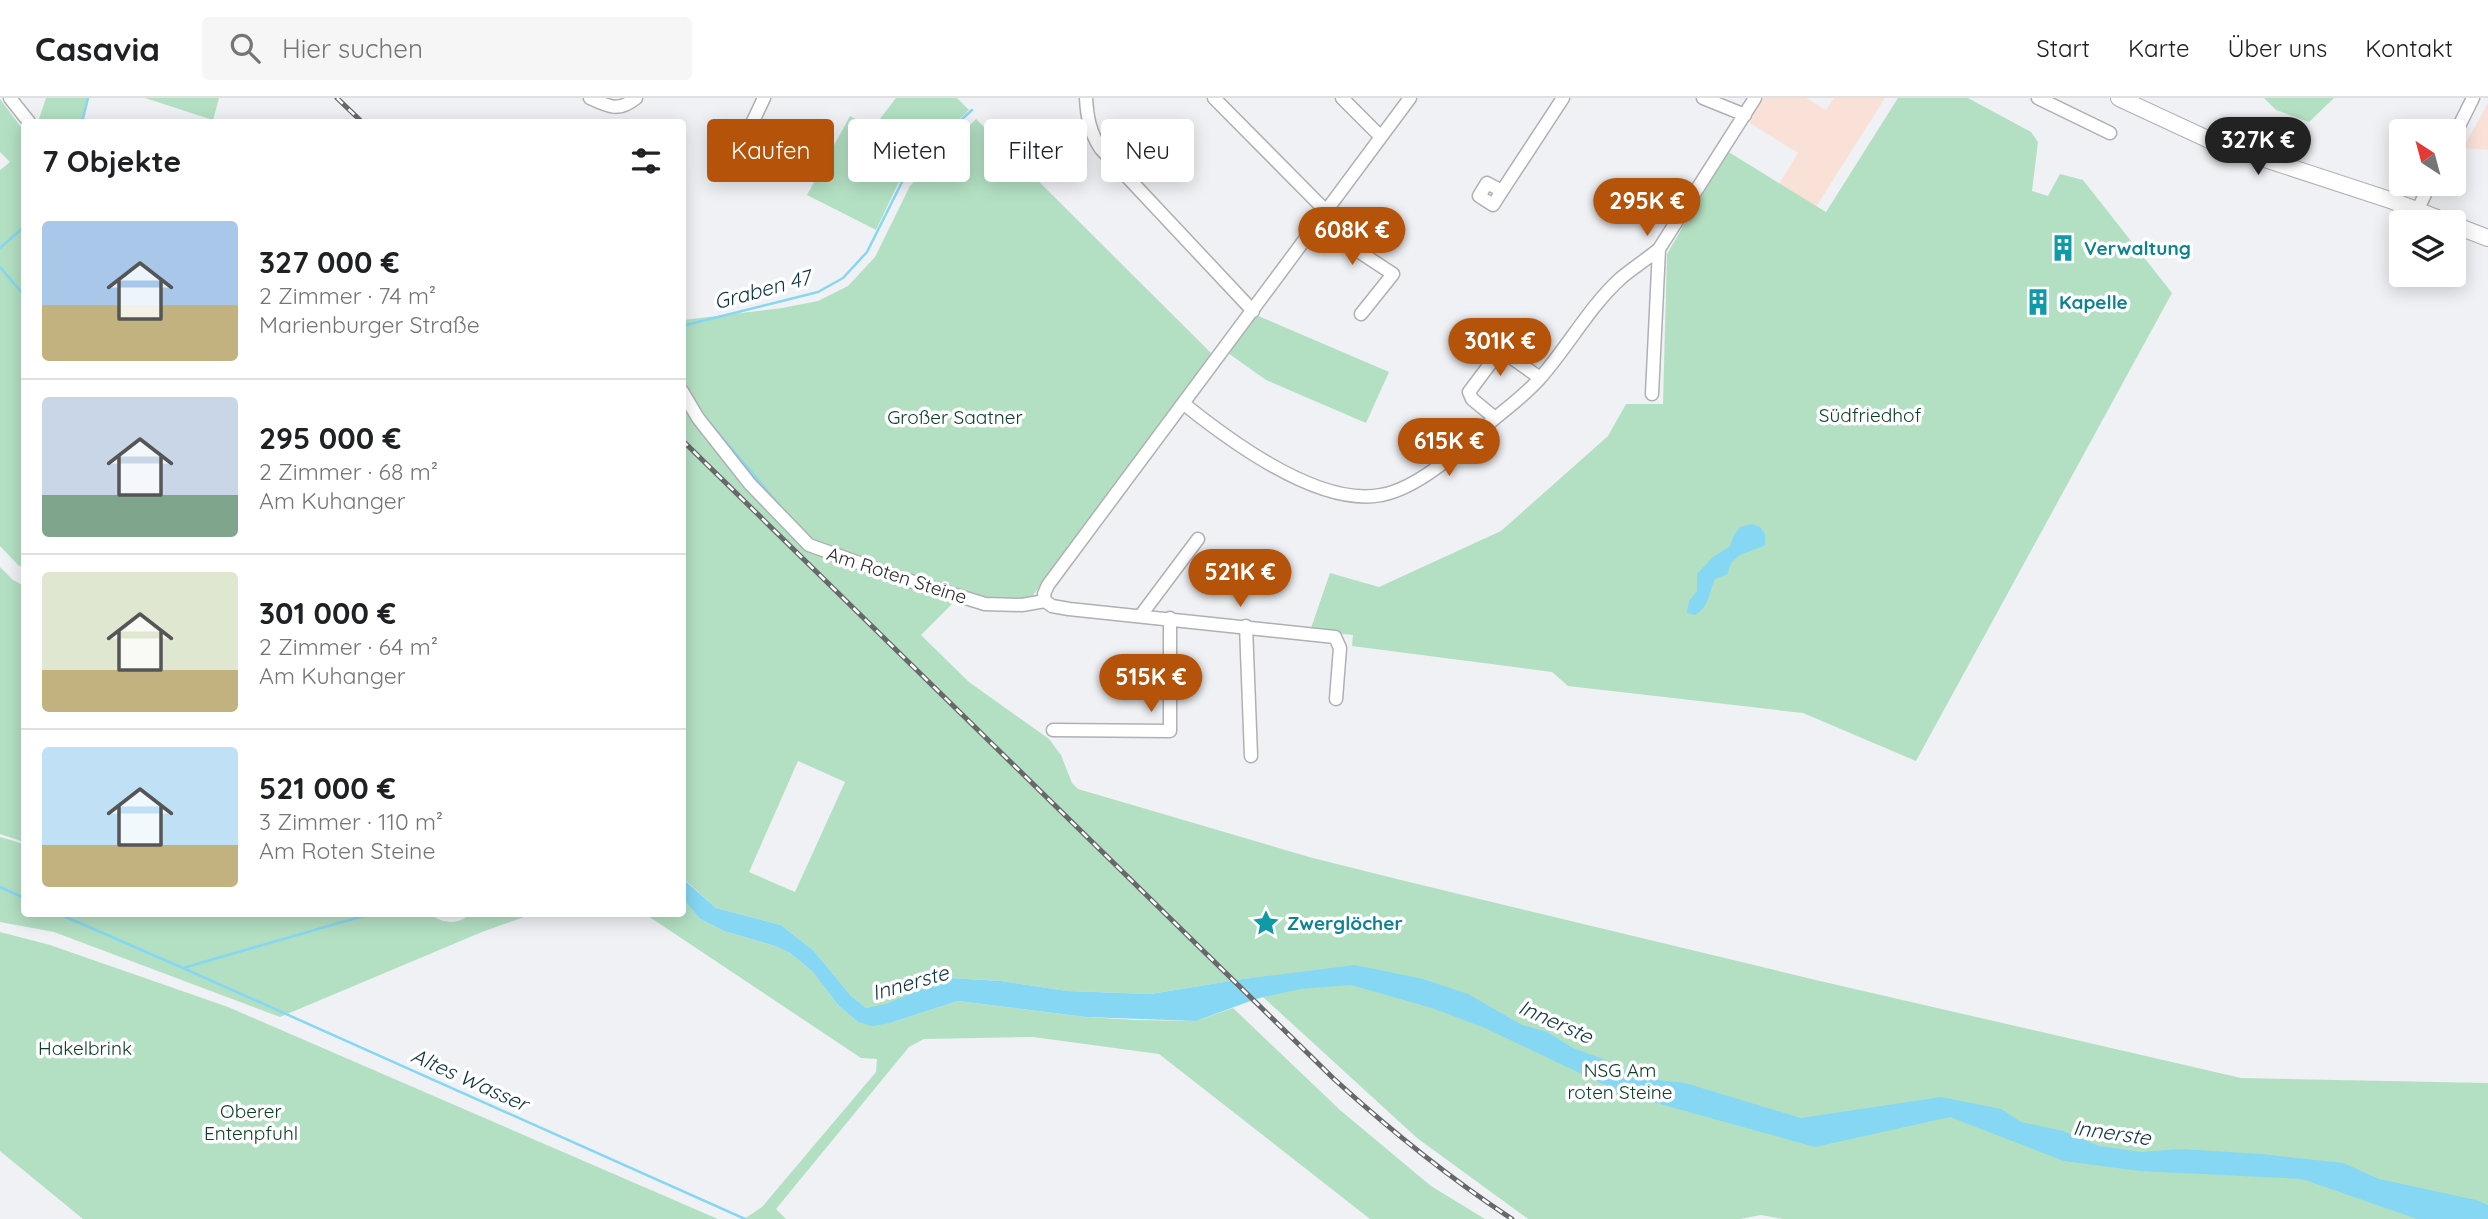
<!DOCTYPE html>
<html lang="de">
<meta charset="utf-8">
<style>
:root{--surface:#fff;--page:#f6f6f6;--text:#202124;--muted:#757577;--line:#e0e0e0;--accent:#b45309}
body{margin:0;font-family:Quicksand,sans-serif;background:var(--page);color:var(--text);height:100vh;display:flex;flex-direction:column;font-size:26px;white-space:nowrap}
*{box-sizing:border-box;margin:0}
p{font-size:23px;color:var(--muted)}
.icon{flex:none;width:38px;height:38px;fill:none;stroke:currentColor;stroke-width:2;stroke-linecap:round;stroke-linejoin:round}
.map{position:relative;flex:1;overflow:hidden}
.drawer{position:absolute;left:21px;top:21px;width:665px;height:798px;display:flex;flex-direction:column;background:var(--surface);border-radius:7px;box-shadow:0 4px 18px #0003}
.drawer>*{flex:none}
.top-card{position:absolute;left:707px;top:21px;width:665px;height:63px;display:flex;gap:14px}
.needle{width:46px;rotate:324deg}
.controls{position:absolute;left:2389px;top:21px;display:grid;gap:14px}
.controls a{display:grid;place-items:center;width:77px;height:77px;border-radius:7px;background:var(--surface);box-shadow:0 4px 18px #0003;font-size:35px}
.price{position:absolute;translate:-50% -60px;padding:0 16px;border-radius:24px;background:var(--accent);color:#fff;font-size:23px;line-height:46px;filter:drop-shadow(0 2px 4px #0008)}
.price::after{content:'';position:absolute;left:50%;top:42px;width:21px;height:16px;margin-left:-10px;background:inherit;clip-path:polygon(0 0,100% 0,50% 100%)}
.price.current{background:#222;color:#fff}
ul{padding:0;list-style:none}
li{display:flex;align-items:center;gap:21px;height:175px;padding:0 21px}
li+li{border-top:2px solid var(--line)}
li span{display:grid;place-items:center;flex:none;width:196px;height:140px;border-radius:7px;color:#555}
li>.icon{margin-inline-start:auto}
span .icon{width:84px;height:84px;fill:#fffc;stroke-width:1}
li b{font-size:30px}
h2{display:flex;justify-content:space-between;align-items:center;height:84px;padding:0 21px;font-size:30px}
.pill{padding:0 24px;border-radius:7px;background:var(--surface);box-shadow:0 4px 18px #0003;font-size:24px;line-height:63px}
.pill.current{background:var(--accent);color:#fff}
header{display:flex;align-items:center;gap:42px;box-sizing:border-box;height:98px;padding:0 35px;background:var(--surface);border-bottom:2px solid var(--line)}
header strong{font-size:33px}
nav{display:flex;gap:38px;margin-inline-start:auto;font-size:24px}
.search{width:490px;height:63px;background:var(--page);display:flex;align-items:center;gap:18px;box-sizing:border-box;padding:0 24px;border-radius:7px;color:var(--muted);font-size:26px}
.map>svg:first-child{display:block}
</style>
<header>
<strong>Casavia</strong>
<div class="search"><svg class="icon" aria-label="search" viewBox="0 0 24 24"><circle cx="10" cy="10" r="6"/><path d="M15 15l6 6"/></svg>Hier suchen</div>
<nav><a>Start</a><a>Karte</a><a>Über uns</a><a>Kontakt</a></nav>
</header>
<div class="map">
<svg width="2488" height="1121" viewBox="0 0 2488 1121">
<rect width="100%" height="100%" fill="#eff1f4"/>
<path fill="#f9e1d7" d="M1763 0H1806L1826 12 1834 0H1885L1816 109 1779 86 1798 55 1748 24Z
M2488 5V52L2463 50Z"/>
<path fill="#b3e0c3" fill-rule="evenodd" d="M46 0H87L81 24H38Z
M145 0H219L213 22Z
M896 0H957L969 12 903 75 876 132 807 97 850 18 873 30Z
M1898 0H1968L2031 34 2038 44 2032 93 2048 98 2060 76 2083 82 2172 195 1916 663 1803 615 1568 588 1552 574 1352 548 1353 537 1310 533 1330 475 1379 489 1501 433 1608 338 1626 306H1663L1667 156 1727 53 1826 114Z
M2264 0H2334L2309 24 2276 12Z
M0 1 24 33V470L18 467 0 448V72L10 64 0 54Z
M976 21 1213 257 1028 504 999 503 962 496 921 537 969 584 1049 641 1061 657 1072 685 1078 691 1309 759 1401 782 1820 883 2241 980 2488 985V1121H1783L1761 1117 1740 1121H1528L1417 1040 1263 899H1267L1250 880 1150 896 1067 893 1001 883 949 880 886 907 866 910 851 898 814 853 781 827 716 810 683 780V222L782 210 818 203 848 188 875 159 910 88ZM798 663 845 684 795 794 749 774Z
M1256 217 1389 274 1366 325 1266 282 1228 255Z
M0 469 13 482 24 488V744L0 736Z
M0 739 24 746V816H428C443 825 457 828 470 816H532L482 834 280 919 54 834 0 824Z
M683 801 700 821 724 833 775 848 790 855 812 873 839 908 858 924 890 925 958 903 1086 919 1136 922 1196 923 1233 910 1340 1012 1431 1088 1485 1121H1370L1159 956 1033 939 924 941 909 949 776 1111 786 1121H744L762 1109 876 974 877 961 861 960 645 816H682Z
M0 834 50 847 228 909 718 1121H83L0 1053Z"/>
<path fill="#85d7f3" d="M1752 426 1760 429 1765 436V447C1748 455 1730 456 1728 476L1715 481C1708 496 1710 508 1695 517L1687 515 1689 503 1697 493V476L1712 460 1730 448 1734 437 1740 429Z
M682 780 716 810 781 827 814 853 851 898 866 910 886 906 949 880 1001 883 1067 893 1150 896 1243 881 1355 867 1423 881 1468 896 1522 927 1547 934 1573 950 1608 963 1638 980 1685 985 1801 1020 1941 999 2001 1011 2021 1024 2063 1033 2099 1048 2141 1054 2181 1051 2261 1056 2343 1065 2379 1081 2476 1102 2488 1107V1121H2417L2302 1081 2140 1073 2064 1063 1950 1019 1815 1049 1624 996 1485 930 1432 910 1351 887 1300 891 1256 901 1196 923 1086 919 958 903 890 925 872 928 858 924 839 908 812 873 790 855 775 848 724 833 700 821 683 801Z"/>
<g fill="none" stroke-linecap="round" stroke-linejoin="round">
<path stroke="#85d7f3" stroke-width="2.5" d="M82 24 88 0
M0 150 24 129
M0 169 24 197
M682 228 818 194 843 180 867 154 902 84 937 44 972 12
M682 284 686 290
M705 319 780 408
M0 789 24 800
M59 816 183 870 370 816
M183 870 745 1121"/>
<defs>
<path id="minor" d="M10 0 29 24
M590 0C609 9 619 14 636 0
M764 0 737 57 758 66 766 61 777 38
M1086 0C1087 19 1090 35 1101 51L1253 213
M1214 0 1326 113
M1342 0 1381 39
M1703 0 1745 17
M2038 0 2110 35
M2454 38 2473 0
M1502 93 1487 85 1479 98 1493 107 1502 93 1563 0
M2417 113 2430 86
M1317 126 1393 176 1361 216
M682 293 698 320 750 386 809 447 901 480 985 506 1022 507 1045 503 1052 508 1069 511 1335 539 1340 550 1336 601
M1652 296 1659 151 1755 0
M1184 306C1230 343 1319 409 1381 397 1417 391 1460 352 1486 328 1504 312 1526 297 1541 279 1569 247 1590 208 1621 180 1633 170 1647 161 1659 151
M1495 320 1472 301 1469 294 1493 262 1503 256 1512 260 1540 280
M1045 503 1044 496 1048 487 1410 0
M1141 517 1198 441
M1246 528 1251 658
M1053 632 1170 633V520"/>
<path id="major" d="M2119 0 2216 45 2393 103 2447 124
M2454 127 2488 140"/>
</defs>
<use href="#minor" stroke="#afb0b3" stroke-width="15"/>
<use href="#major" stroke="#afb0b3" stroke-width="18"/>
<use href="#minor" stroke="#fff" stroke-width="12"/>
<use href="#major" stroke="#fff" stroke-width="16"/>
<defs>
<path id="rail" d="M337 0 362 24
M682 342 1334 981C1390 1032 1448 1079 1512 1121"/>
</defs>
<use href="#rail" stroke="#67686a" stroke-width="5"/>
<use href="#rail" stroke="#fff" stroke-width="2.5" stroke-dasharray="8" stroke-linecap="butt"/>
</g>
<defs>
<symbol id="building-bare" viewBox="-9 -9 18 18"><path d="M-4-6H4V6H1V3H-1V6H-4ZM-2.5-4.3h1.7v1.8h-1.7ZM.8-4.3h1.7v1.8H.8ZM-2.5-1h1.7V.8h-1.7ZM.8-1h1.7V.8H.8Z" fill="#0f9aa8" stroke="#fff" stroke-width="2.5" paint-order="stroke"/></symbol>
<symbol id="sight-bare" viewBox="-9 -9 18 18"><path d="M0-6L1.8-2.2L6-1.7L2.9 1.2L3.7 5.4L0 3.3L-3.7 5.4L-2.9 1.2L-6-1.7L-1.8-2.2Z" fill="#0f9aa8" stroke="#fff" stroke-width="2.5" paint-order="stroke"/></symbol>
</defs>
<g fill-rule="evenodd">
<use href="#building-bare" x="2044" y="131" width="38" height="38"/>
<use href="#building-bare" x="2019" y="185" width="38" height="38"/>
<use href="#sight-bare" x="1247" y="806" width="38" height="38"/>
</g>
<g text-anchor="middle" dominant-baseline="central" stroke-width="7" stroke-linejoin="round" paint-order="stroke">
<g font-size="19" font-weight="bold" fill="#0d838f" stroke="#fff" text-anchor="start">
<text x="2084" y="150">Verwaltung</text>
<text x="2059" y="204">Kapelle</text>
<text x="1287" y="825">Zwerglöcher</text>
</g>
<g font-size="19" fill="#0a4026" stroke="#fff">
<text x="1870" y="317">Südfriedhof</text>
<text x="955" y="319">Großer Saatner</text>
<text x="85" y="950">Hakelbrink</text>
<text x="1620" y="972">NSG Am<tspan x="1620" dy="22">roten Steine</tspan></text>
<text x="251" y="1013">Oberer<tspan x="251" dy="22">Entenpfuhl</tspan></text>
</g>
<g font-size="19" fill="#2a2b2c" stroke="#fff">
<text transform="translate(897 477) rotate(18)">Am Roten Steine</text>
</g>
<g font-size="21" font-style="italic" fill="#0c333f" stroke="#fff">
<text transform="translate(762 191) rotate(-15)">Graben 47</text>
<text transform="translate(910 884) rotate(-16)">Innerste</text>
<text transform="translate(1556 923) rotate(24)">Innerste</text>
<text transform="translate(470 981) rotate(24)">Altes Wasser</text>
<text transform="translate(2112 1034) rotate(8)">Innerste</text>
</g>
</g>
</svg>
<div class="controls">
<a><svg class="needle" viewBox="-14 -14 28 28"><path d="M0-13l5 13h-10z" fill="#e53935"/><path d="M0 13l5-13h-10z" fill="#757577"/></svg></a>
<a><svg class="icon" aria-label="layers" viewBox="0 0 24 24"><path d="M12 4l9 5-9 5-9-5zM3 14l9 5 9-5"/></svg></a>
</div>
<b class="price current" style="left:2258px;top:79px">327K €</b>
<b class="price" style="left:1647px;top:140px">295K €</b>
<b class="price" style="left:1352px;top:169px">608K €</b>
<b class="price" style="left:1500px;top:280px">301K €</b>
<b class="price" style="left:1449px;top:380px">615K €</b>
<b class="price" style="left:1240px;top:511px">521K €</b>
<b class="price" style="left:1151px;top:616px">515K €</b>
<div class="top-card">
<a class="pill current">Kaufen</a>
<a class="pill">Mieten</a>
<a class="pill">Filter</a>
<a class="pill">Neu</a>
</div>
<section class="drawer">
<h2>7 Objekte<svg class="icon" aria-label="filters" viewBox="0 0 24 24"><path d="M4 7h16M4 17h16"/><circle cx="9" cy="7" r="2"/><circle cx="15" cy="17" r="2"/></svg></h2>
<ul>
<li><span style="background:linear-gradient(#a9c7e8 60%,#c2b280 0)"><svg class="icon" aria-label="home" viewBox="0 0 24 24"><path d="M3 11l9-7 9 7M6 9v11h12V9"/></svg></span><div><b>327 000 €</b><p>2 Zimmer · 74 m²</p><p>Marienburger Straße</p></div></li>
<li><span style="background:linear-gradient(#c9d6e8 70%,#7fa58c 0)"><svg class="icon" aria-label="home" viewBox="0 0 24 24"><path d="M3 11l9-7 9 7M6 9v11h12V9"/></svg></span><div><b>295 000 €</b><p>2 Zimmer · 68 m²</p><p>Am Kuhanger</p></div></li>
<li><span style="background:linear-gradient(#dfe7d0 70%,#c2b280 0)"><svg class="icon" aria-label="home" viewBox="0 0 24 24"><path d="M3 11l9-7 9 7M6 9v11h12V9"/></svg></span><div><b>301 000 €</b><p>2 Zimmer · 64 m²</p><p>Am Kuhanger</p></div></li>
<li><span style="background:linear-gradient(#bfe0f5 70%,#c2b280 0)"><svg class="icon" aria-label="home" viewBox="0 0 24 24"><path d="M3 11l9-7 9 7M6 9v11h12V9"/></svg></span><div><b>521 000 €</b><p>3 Zimmer · 110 m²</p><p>Am Roten Steine</p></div></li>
</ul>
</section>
</div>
